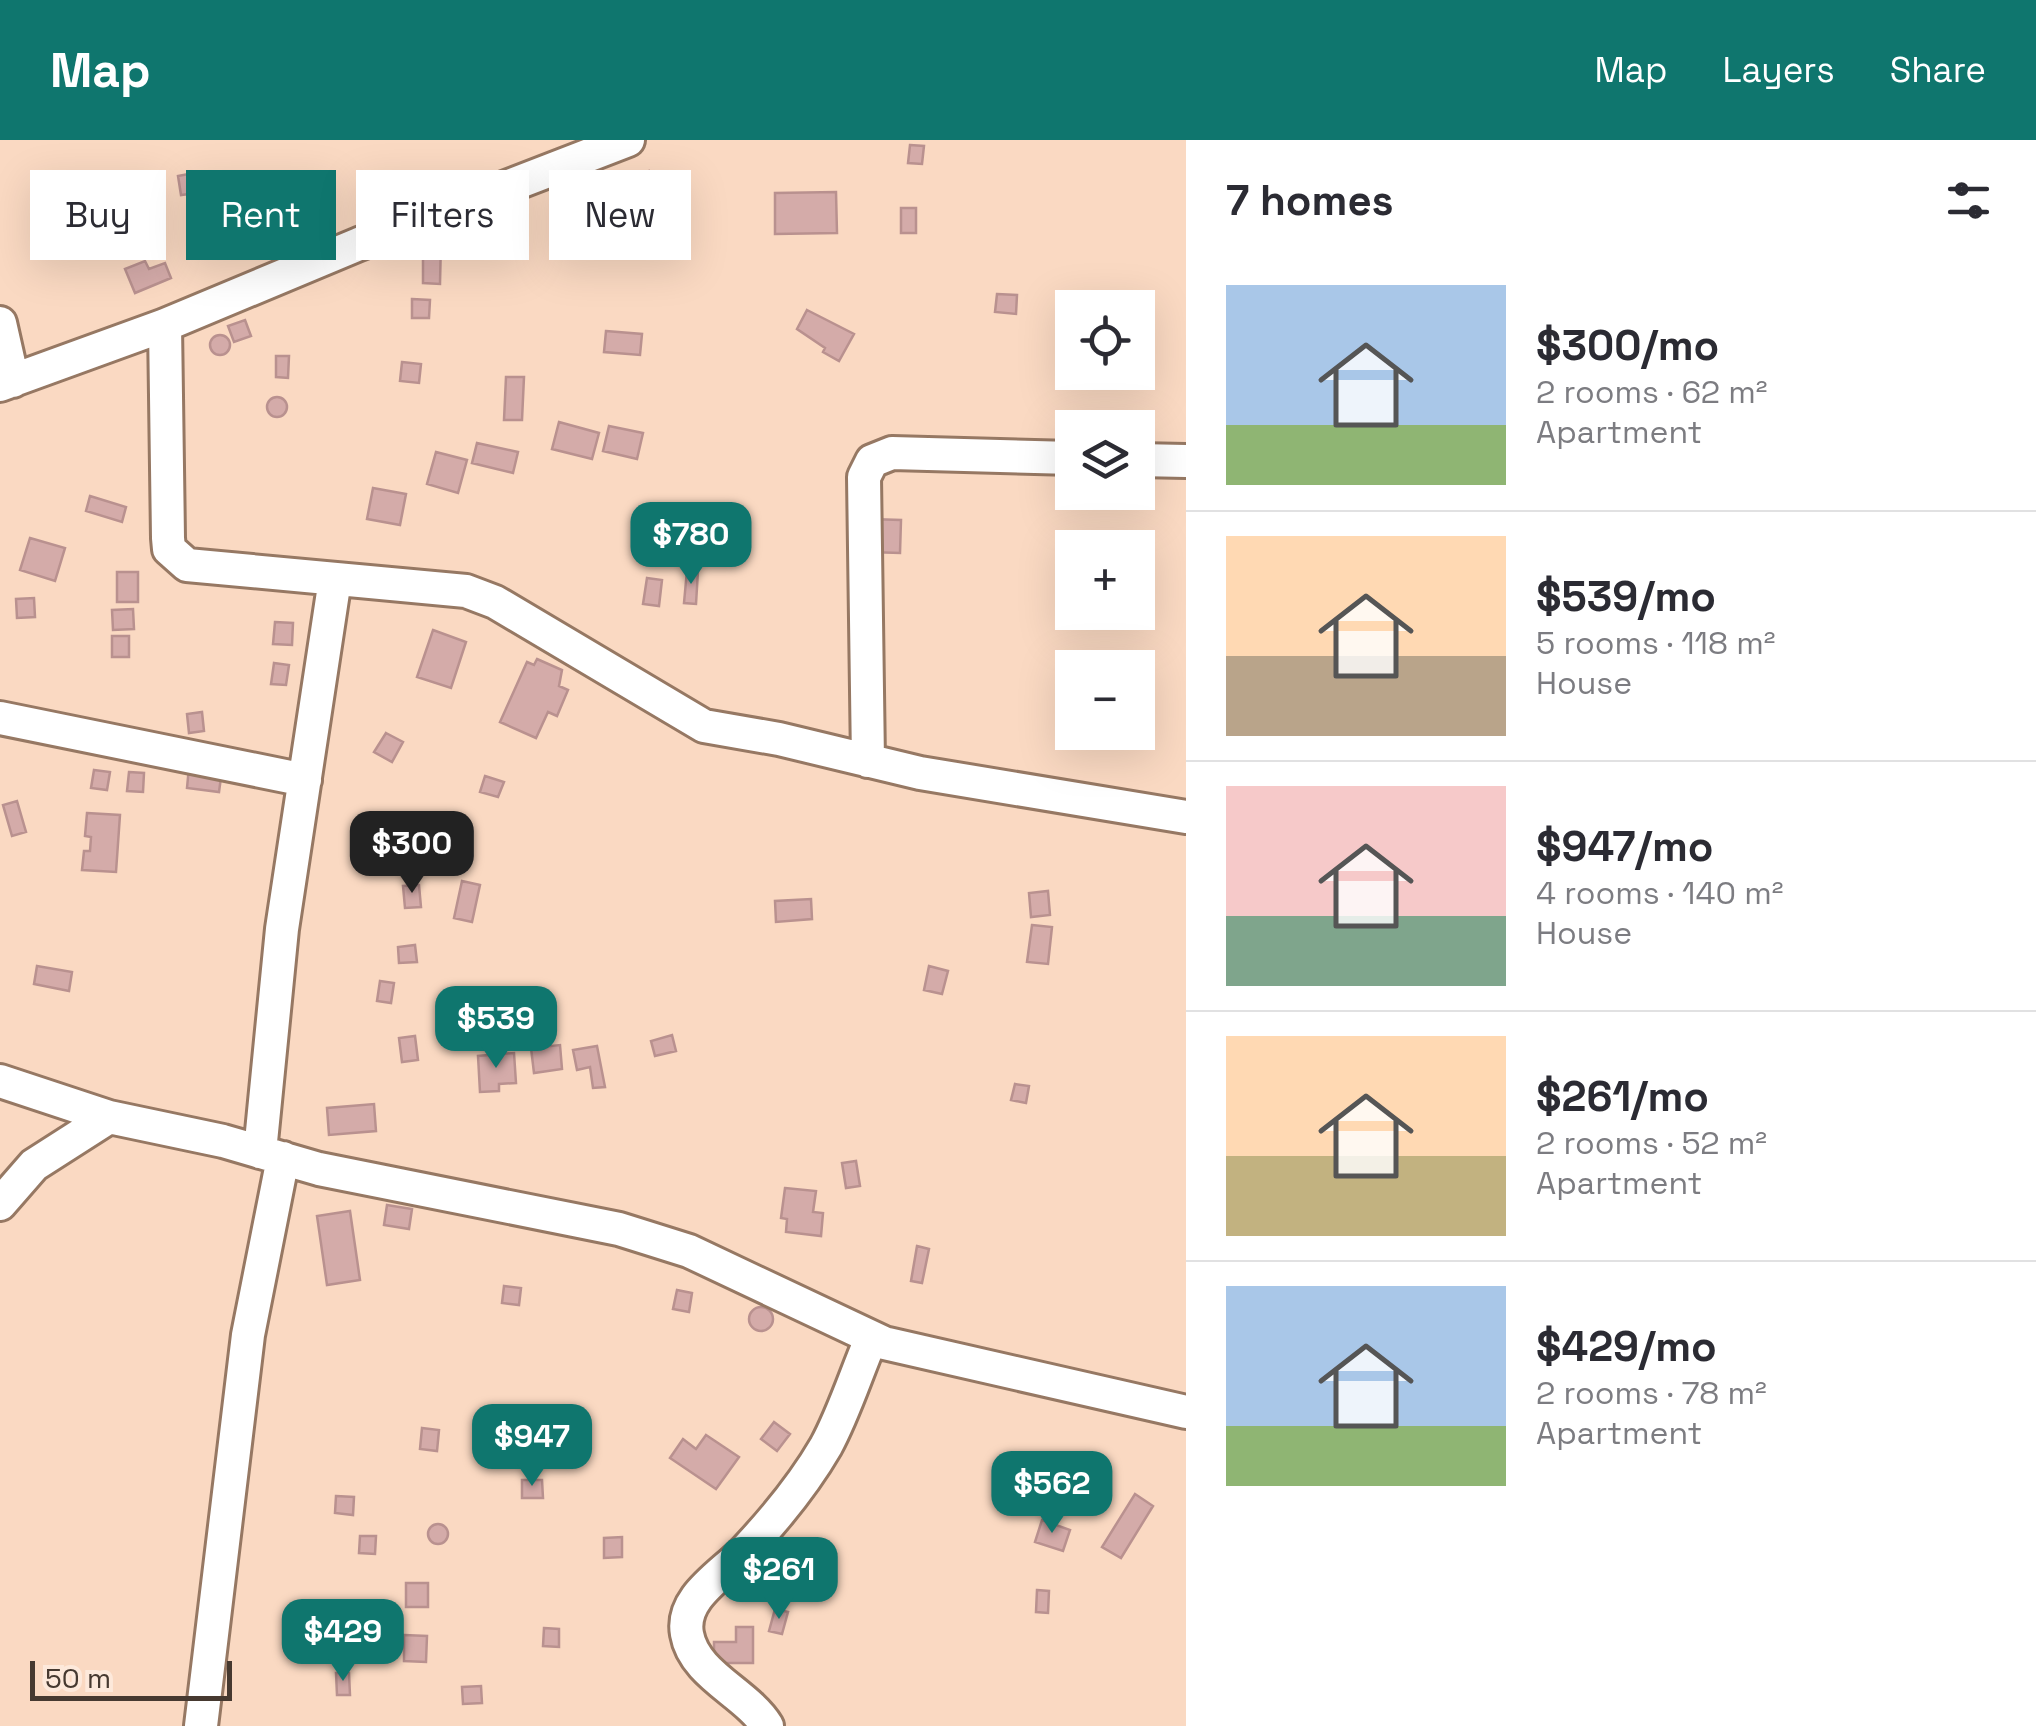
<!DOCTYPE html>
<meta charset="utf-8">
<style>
:root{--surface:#fff;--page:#f2f2f3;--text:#2b2b33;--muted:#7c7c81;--line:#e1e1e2;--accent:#0f766e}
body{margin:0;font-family:"Space Grotesk",sans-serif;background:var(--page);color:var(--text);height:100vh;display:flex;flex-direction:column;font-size:38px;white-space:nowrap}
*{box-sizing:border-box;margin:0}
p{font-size:32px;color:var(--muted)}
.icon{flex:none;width:55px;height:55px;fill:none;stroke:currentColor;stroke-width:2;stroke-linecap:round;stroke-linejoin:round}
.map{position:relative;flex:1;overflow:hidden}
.panel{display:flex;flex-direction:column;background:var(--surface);width:850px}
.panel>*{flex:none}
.guide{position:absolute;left:30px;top:30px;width:950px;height:90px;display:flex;gap:20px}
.controls{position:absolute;left:1055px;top:150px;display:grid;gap:20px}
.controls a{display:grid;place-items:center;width:100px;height:100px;border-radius:0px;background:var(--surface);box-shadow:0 10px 40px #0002;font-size:50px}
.scale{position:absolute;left:30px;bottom:25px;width:202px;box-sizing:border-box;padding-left:10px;border:5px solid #463930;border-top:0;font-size:28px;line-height:35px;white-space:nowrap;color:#463930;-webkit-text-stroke:8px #fde9db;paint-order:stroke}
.price{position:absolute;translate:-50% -85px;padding:0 22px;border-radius:20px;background:var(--accent);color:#fff;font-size:32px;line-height:65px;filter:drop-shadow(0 2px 5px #0008)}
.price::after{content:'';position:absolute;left:50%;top:60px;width:30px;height:22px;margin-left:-15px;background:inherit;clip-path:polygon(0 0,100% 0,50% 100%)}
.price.active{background:#222;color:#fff}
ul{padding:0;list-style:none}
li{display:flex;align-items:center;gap:30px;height:250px;padding:0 40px}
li+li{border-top:2px solid var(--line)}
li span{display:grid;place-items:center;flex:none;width:280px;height:200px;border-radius:0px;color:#555}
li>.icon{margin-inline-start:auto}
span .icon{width:120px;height:120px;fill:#fffc;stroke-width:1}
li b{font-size:42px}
h2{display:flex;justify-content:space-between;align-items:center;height:120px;padding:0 40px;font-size:42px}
.tag{padding:0 35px;border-radius:0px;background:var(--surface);box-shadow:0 10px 40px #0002;font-size:35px;line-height:90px}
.tag.active{background:var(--accent);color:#fff}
header{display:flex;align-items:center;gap:60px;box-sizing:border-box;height:140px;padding:0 50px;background:var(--accent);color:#fff}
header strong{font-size:48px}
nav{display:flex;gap:55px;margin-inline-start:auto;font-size:35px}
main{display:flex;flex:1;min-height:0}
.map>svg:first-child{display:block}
</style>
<header>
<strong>Map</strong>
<nav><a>Map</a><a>Layers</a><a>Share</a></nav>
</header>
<main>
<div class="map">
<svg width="1186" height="1586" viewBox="0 0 1186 1586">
<rect width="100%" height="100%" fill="#fad9c2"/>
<path fill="#d4aba9" stroke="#b9918f" stroke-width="2.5" d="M910 5 924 6 922 24 908 23Z
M649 31 654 51 638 55 633 35Z
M194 33 197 53 181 55 178 36Z
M836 52 837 93 775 94V53Z
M901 68H916V93H901Z
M662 72 665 93 650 95 647 74Z
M423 101H441L440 144 423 143Z
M145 121 149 129 165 123 171 138 135 153 125 129Z
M997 154 1017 155 1016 174 995 172Z
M412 159 430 160 429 178H412Z
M807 170 854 194 839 221 823 212 825 208 797 189Z
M245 180 251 196 234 202 228 186Z
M606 191 642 194 640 215 604 212Z
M210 205a10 10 0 1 1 20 0a10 10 0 1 1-20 0Z
M276 216H289L288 238 276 237Z
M402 222 421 224 419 243 400 241Z
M506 237H524L522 280H504Z
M267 267a10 10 0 1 1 20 0a10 10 0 1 1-20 0Z
M559 282 599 293 592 319 552 309Z
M609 286 643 293 637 319 603 311Z
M477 303 518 312 513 333 472 323Z
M436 312 467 320 458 353 427 344Z
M373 348 406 354 400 385 367 379Z
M90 356 126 367 122 382 86 371Z
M870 379 901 380 900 413 869 412Z
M30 398 65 408 55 441 20 430Z
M687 430 698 431 696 464 684 463Z
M117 432H138V462H117Z
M647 438 662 440 659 466 643 464Z
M34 458 35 477 17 478 16 459Z
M133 469 134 489 113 490 112 470Z
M275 482 293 483 292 505 273 504Z
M433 490 466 502 451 548 417 537Z
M112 496H129V517H112Z
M537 519 562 530 559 546 568 550 557 576 548 572 536 598 500 582 527 522 534 525Z
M274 523 289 525 286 545 271 544Z
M202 572 204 591 189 593 187 574Z
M386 593 403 602 392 622 374 612Z
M189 627 222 630 219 652 187 648Z
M94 630 110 632 107 650 91 648Z
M129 632 144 633 143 652 127 651Z
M485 636 504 642 498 657 480 652Z
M17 661 26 692 12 696 3 665Z
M87 673 120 675 116 732 82 730 84 711H90L91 697 85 696Z
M462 741 480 745 472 782 454 778Z
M419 745 421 767 405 768 403 746Z
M1048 751 1050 775 1031 777 1029 753Z
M811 759 812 779 776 782 775 761Z
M1032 785 1052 787 1048 824 1027 822Z
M415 805 417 822 399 823 398 807Z
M37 826 72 832 69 851 34 844Z
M929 826 948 831 942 854 924 850Z
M380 841 394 843 391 863 377 861Z
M672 895 676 911 655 916 651 901Z
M415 896 418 920 402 922 399 898Z
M560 905 562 929 534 933 531 908Z
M597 906 605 947 593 948 590 927 577 930 573 910Z
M514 913 516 943 499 944V951L480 952 478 916Z
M1015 944 1029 946 1026 963 1011 960Z
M374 964 376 991 329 995 327 968Z
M856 1021 860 1046 846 1048 842 1023Z
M785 1048 816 1051 813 1072 823 1073 821 1096 786 1092 787 1079 781 1078Z
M387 1065 412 1069 409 1089 384 1085Z
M350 1071 360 1140 327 1145 317 1076Z
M917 1106 929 1109 922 1143 911 1141Z
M504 1146 521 1148 519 1165 502 1163Z
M677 1150 692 1153 689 1172 673 1169Z
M749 1179a12 12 0 1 1 24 0a12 12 0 1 1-24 0Z
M774 1282 790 1294 777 1311 761 1299Z
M422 1288 439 1290 437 1311 420 1309Z
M706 1295 739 1317 716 1349 670 1318 683 1299 696 1309Z
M562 1307 565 1323 550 1326 547 1310Z
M1029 1313 1047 1323 1037 1341 1018 1331Z
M522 1340H542L543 1358H522Z
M1135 1354 1153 1366 1121 1418 1102 1407Z
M336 1356 354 1357 353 1375 335 1373Z
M1042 1380 1070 1390 1063 1411 1035 1402Z
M428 1394a10 10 0 1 1 20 0a10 10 0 1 1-20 0Z
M360 1396H376L375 1414 359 1413Z
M622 1397V1417L604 1418V1398Z
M821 1411 836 1414 833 1435 818 1432Z
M406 1443H428V1467H406Z
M1037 1450 1049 1451 1048 1473 1036 1472Z
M775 1469 788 1472 782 1494 769 1491Z
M393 1474 395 1494 376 1496 374 1476Z
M736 1487H753V1523H714V1502H736Z
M544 1488 559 1489V1507L543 1506Z
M404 1495 427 1496 426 1522 404 1521Z
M364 1502H381V1519H364Z
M336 1533H349L350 1555H337Z
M481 1546 482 1563 463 1564 462 1547Z"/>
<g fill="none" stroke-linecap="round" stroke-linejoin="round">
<defs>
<path id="street" d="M0 183 13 241
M165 185 168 398 169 409 187 425 466 451 495 462 704 586 779 599 920 633 1186 677
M0 245 165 185 359 104 628 0
M1138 320 1186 321
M0 578 305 640
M868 621 864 337 872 321 892 313 1072 318
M0 941 109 977 223 1001 319 1029 619 1089 689 1111 884 1203 1186 1272
M260 1012 282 789 335 439
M0 1064 34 1025 109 977
M201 1586 248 1195 283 1018
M767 1586C747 1553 694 1535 687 1494 680 1457 724 1434 746 1410 776 1378 804 1344 826 1306 844 1273 856 1234 871 1199"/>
</defs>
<use href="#street" stroke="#967863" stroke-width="38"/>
<use href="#street" stroke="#fff" stroke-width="32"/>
</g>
</svg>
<div class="controls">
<a><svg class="icon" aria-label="locate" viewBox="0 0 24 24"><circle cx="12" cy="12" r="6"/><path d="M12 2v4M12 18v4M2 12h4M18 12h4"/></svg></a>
<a><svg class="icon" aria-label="layers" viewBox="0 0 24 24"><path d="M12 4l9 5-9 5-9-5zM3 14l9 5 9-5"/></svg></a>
<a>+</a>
<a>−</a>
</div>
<div class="scale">50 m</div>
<b class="price" style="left:691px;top:447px">$780</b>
<b class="price active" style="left:412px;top:756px">$300</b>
<b class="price" style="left:496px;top:931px">$539</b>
<b class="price" style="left:532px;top:1349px">$947</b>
<b class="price" style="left:1052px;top:1396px">$562</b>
<b class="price" style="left:779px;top:1482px">$261</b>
<b class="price" style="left:343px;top:1544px">$429</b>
<div class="guide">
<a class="tag">Buy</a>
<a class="tag active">Rent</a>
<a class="tag">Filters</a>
<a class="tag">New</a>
</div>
</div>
<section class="panel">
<h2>7 homes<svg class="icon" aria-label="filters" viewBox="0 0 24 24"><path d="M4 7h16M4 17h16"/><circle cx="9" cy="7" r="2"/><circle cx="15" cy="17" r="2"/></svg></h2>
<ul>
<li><span style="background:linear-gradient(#a9c7e8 70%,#8fb573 0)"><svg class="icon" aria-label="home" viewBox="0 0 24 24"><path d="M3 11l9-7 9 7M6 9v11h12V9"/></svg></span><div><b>$300/mo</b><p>2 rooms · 62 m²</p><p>Apartment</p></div></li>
<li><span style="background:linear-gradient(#ffd9b3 60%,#b9a48a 0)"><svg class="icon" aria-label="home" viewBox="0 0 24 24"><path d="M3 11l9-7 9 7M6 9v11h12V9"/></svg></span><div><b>$539/mo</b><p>5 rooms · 118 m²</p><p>House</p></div></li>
<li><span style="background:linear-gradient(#f6c9c9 65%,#7fa58c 0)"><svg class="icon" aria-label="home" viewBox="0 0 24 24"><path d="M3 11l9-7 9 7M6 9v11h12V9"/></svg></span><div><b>$947/mo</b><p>4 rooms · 140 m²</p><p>House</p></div></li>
<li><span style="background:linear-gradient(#ffd9b3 60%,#c2b280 0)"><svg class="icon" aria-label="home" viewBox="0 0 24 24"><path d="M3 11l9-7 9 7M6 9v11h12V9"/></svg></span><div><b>$261/mo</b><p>2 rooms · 52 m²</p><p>Apartment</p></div></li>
<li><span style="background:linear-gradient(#a9c7e8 70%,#8fb573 0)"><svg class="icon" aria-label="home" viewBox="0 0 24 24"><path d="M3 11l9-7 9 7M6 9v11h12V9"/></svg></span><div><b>$429/mo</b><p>2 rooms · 78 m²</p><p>Apartment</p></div></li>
</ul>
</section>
</main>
